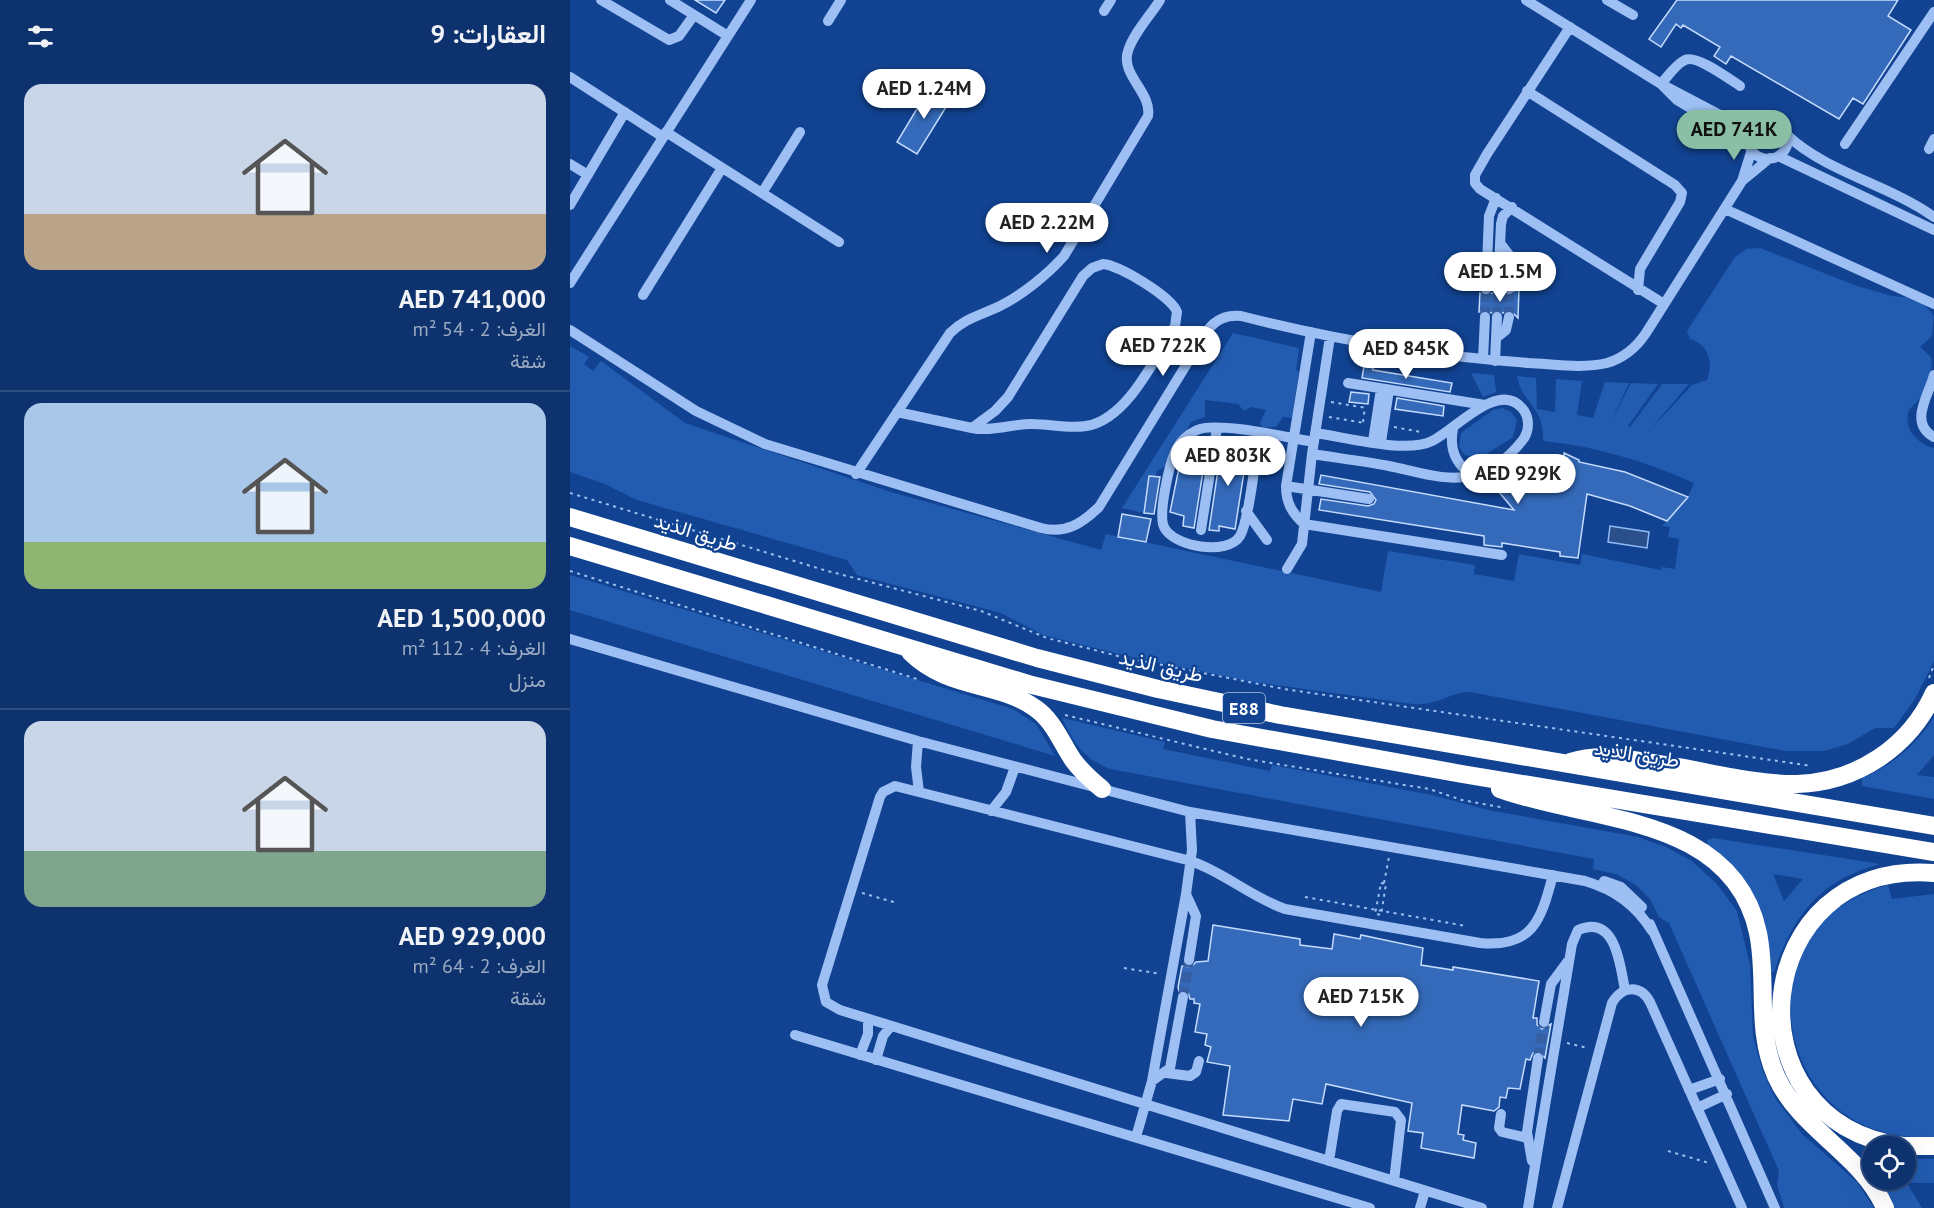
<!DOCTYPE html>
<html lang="ar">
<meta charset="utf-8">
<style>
:root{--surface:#0d326e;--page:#163a73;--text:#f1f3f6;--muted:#9aaac2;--line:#2d4d81;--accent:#8abfa5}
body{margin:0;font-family:"PT Sans",Vazirmatn,sans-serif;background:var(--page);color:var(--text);direction:rtl;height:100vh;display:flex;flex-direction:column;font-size:22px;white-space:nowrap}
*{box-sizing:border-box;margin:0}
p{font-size:20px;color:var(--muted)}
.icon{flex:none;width:33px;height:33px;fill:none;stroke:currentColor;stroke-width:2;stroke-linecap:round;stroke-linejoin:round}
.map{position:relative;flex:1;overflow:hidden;direction:ltr}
.sheet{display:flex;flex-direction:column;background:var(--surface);width:570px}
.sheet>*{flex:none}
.fabs{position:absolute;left:1292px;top:1136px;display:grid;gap:12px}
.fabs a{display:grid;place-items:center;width:54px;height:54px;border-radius:50%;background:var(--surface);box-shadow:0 6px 24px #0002,0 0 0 2px var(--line);font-size:30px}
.price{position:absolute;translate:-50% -51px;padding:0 14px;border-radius:21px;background:#fff;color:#222;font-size:20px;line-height:39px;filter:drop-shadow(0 2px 3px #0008)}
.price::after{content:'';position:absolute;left:50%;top:36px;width:18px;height:14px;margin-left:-9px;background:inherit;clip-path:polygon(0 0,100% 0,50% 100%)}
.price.selected{background:var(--accent);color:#111}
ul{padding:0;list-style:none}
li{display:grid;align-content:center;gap:12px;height:318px;padding:0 24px}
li+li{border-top:2px solid var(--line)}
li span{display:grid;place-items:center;height:186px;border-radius:18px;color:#555}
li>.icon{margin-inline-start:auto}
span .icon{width:108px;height:108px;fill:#fffc;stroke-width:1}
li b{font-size:26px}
h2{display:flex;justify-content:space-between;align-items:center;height:72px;padding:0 24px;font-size:26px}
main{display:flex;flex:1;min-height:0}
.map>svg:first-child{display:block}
</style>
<main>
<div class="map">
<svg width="1364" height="1208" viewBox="0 0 1364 1208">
<rect width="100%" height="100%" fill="#114392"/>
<path fill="#225cb1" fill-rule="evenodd" d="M1190 248 1287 286 1322 296 1342 298 1355 305 1364 316 1362 336 1350 347 1361 357C1364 372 1357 390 1347 402 1343 406 1339 408 1338 413 1334 430 1349 445 1364 448V661L1345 699 1324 728H1305L1278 744 1254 751H1216L900 692C880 692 868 706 843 704L683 682 557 656 473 635 431 613 287 575 277 560 67 500 35 484 0 472V346L19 357 14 364 23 371 31 361 115 423 321 492 531 550 536 534 811 592 818 551 905 565 904 574 944 581 949 554 1010 565 1012 554 1091 570 1092 567 1105 569 1109 539 1098 537 1100 527 1092 526 1118 497 1124 483C1074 461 1026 446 973 441 974 404 952 405 947 376L966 378 967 409 985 412 986 379 1012 381 1007 415 1023 418 1035 382 1059 383 1041 422 1061 383 1088 384 1058 426 1060 427 1092 384H1119L1078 432 1122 385 1137 380C1144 362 1138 344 1120 339L1117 331 1165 257 1177 249Z
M663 333 729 348 726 370 729 371 722 418 713 417 706 427H692L690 423 696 410 682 407 674 411 668 404 635 400V417L621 422 598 465 587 471 585 477 579 476 574 513 552 508Z
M901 373 924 375 926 392 913 397Z
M932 408 941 412 947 420 943 437 910 458 895 455 889 447 891 433 923 410Z
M0 575 443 709 466 724 485 756 0 610Z
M1364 717V755L1347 775 1364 777V799L1292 786V778C1322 766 1347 744 1364 717Z
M492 718 595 742 593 749 700 771 702 765 862 795 918 810 1068 837 1096 847 1122 861 1147 884 1167 911 1180 965 1183 1036 1192 1069 1205 1098 1232 1134 1287 1182 1304 1208H1214L1207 1185 1209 1171 1099 923 1089 917 1080 899 1066 885 1046 874 1023 869 1024 859 540 769C512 757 505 745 492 718Z
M1143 838 1310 864C1250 880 1223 915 1204 972L1200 973 1151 856 1138 846 1137 840ZM1203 874 1233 879 1214 901Z
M1318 885 1322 899 1364 894V1137C1201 1148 1165 924 1318 885Z
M1335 1159H1364V1183H1337L1352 1208H1322L1305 1179H1335Z"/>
<path fill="#2a4f8a" stroke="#8ebaf6" stroke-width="1.5" d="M1040 526 1079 532 1077 548 1038 542Z"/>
<path fill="#346ab9" stroke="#c4dbfd" stroke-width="1.5" d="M125 0H155L146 13Z
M1107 0H1328L1318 16 1341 30 1293 104 1283 98 1269 119 1161 56 1156 64 1144 56 1150 47 1113 25 1111 28 1106 24 1091 47 1079 39Z
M360 87 381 99 347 154 327 142Z
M946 289H949L948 318 940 310 933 313 927 310 921 313 915 310 909 312 910 293 915 296 922 293 927 296 934 294 939 296Z
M794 366 803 368V370L882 383 880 392 792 378Z
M781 392 799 394 798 404 779 402Z
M827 398 874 406 873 416 825 409Z
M652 443 678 447 665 529 649 526V531L639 530Z
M625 444 637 446 624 528 613 526 614 516 600 512 611 458 623 460Z
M994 453 1009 460V462L1055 472 1118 497 1097 521 1060 506 1017 494 1008 558 990 556V552L932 543V547L914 545V536L749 510 751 499 798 506 804 504 806 500 800 492 749 484 751 475 944 510 929 492 942 478 969 463 975 464 976 467 993 463Z
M579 476 590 477 584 514 574 513Z
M552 514 581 519 576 542 548 537Z
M643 925 730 939V945L762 949 764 934 790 939 791 935 853 948 851 965 883 970V967L969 981 963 1018H967V1025L972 1029 981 1024 975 1058 969 1051 963 1053 960 1060 956 1059 950 1089 938 1088 936 1098 930 1097 929 1107 924 1111 892 1105 888 1134 894 1135 893 1140 906 1143 904 1158 851 1148 853 1133 838 1131 842 1103 756 1084 752 1104 723 1099 719 1121 653 1115 660 1066 637 1062 641 1047 635 1045 637 1034 625 1032 630 1004 624 1003V999H620L618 992 609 991 608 987 612 966 621 967 626 962 638 961Z"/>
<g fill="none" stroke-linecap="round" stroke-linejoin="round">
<path stroke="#355fa2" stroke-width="10" stroke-dasharray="10 5" stroke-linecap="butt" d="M915 317 916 289
M927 317 928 289
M939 317V289
M613 997 619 960
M968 1058 974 1022"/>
<path stroke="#9dbff3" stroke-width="2" stroke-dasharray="3 4.5" stroke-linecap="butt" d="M761 402 797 408
M759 417 795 423
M793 422 795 407
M824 427 851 432
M0 493 254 570 411 611 477 638 552 657 714 689 1242 766
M0 571 347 679
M1359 678 1364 665
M495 715 677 759 859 789 892 800 935 808
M811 883 816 884 811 915 805 914Z
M814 883 819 857
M292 893 327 903
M735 897 896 926
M554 968 591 974
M997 1043 1018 1048
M1098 1151 1139 1163"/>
<path stroke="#9dbff3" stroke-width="10" d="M31 0 99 40 109 36 124 15
M100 0 158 36
M956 0 1091 84 1150 115 1169 121H1189
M1037 0 1063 15
M534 11 541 0
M258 21 271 0
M1000 27 917 154 905 175V183L910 189 1094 304
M0 77 93 137
M1091 84 1107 100 1179 144
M1091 84C1098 76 1106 64 1115 60 1126 54 1159 79 1170 86
M957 91 1105 185 1112 193 1110 202 1070 269 1068 290
M1178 139a20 20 0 1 1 40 0a20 20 0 1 1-40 0Z
M96 132 269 242
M1218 136C1257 172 1319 185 1364 217
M1275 144 1364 12
M1359 149 1364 139
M1208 156 1364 230
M0 164 18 175
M1172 181 1200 158
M192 193 230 132
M0 205 55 112
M1155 209 1364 304
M930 243 940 256 939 289
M533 264C549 265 602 297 607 312L605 326C585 358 557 420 516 426 498 429 480 424 461 424 442 424 421 432 402 428L425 411 438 397 513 276 522 268Z
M0 283 181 0
M916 289 919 216 926 198
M928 289 931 224 933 216 942 207
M73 295 152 168
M0 330 126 411 195 444 471 528C496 534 511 524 529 507L637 331C646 319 656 315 671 316 765 340 862 356 959 363 983 364 1013 369 1037 363 1054 358 1066 348 1076 333L1172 181 1182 149
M741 332 716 486C716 503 722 513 734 524L932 555
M926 338 936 330 939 317
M913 359 915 317
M925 361 927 317
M1364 375C1359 395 1338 423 1364 437
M778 383 915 405
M327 412 402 428
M883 429C879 449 885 464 903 476
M689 433C686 455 679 521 670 536 658 556 603 547 594 527 588 514 599 466 605 452 609 442 618 434 627 430 647 421 720 438 744 442
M803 441 811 389
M811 442 819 390
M742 454C767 458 793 461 819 466 845 471 877 483 904 475 923 470 940 456 952 441 960 431 960 417 952 408 928 380 885 430 862 441 836 454 775 437 745 433
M286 474 380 333C395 318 411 315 430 306 452 295 477 275 494 256L578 116C582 92 550 75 558 51 563 34 580 16 590 0
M716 486 799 499
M676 511 697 540
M631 530 647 428
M717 569 732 544 742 454 760 337
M0 639 348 741 620 812 1015 881C1045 890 1066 905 1082 931
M348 741 346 767 349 792
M421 811 436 792 445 767
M1034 881 1051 887 1072 907
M616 894 626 916 619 960
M1080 924 1205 1208
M974 1022 981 984 998 961
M225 1035 800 1208
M290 1055 298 1034V1019
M306 1060 313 1036 321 1026
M596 1073 620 1076 626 1072 629 1061
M582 1081 600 1068 613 997
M1119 1090 1150 1079
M1127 1108 1157 1094
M931 1114 929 1128 932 1132 958 1138
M566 1137 582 1081 616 894 622 850 620 812
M759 1161 767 1111 771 1104 825 1112 831 1120 824 1181
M962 1161 957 1132 968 1058
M850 1208 855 1191
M912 1208 270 1010 256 1002 252 985 310 797 313 792 325 786 621 861C655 873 681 897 715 909L910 943C963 948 971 920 983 875
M958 1208 1002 944 1008 930C1046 914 1050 965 1055 990
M987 1208 1042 1003C1052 986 1070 984 1080 1002L1172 1208"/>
<path stroke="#fff" stroke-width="18" d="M0 517 467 658 588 689 710 715 1364 826
M0 546 462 685 642 729 892 774 1364 852
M340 652C378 690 427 681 465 708 483 720 491 742 503 760 511 771 521 780 532 789
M1000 762C1032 752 1064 760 1095 765 1136 771 1186 785 1227 784 1286 782 1339 748 1364 693
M930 789C1019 822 1163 814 1188 933 1198 981 1185 1029 1206 1076 1230 1130 1292 1154 1315 1208
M1333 1146C1153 1122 1180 858 1364 873
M1335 1146H1364"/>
</g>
<g text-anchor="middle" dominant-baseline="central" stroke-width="4.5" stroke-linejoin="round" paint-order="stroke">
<rect fill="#114392" stroke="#b8c7de" stroke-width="1.5" x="653" y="693" width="42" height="30" rx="4.5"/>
<g font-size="18" font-weight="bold" fill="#fff">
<text x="674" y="708">E88</text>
</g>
<g font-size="20" fill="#fff" stroke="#114392">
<text transform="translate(126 532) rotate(17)">طريق الذيد</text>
<text transform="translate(591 666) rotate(13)">طريق الذيد</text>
<text transform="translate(1067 754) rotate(9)">طريق الذيد</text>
</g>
</g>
</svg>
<div class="fabs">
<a><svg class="icon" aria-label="locate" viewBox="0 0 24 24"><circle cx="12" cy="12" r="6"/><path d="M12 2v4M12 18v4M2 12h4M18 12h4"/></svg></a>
</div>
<b class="price" style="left:354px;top:120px">AED 1.24M</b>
<b class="price selected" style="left:1164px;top:161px">AED 741K</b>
<b class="price" style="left:477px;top:254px">AED 2.22M</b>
<b class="price" style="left:930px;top:303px">AED 1.5M</b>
<b class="price" style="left:593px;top:377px">AED 722K</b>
<b class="price" style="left:836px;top:380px">AED 845K</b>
<b class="price" style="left:658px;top:487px">AED 803K</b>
<b class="price" style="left:948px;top:505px">AED 929K</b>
<b class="price" style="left:791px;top:1028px">AED 715K</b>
</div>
<section class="sheet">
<h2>العقارات: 9<svg class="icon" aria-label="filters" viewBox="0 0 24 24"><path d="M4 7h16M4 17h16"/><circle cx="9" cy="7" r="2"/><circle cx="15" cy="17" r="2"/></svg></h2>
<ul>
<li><span style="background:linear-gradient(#c9d6e8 70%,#b9a48a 0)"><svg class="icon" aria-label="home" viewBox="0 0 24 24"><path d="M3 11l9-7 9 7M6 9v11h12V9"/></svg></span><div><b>AED 741,000</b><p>الغرف: 2 · 54 m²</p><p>شقة</p></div></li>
<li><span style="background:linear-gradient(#a9c7e8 75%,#8fb573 0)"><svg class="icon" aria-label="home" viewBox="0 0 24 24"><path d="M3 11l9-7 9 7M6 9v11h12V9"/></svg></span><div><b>AED 1,500,000</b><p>الغرف: 4 · 112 m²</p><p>منزل</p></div></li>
<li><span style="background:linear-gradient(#c9d6e8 70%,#7fa58c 0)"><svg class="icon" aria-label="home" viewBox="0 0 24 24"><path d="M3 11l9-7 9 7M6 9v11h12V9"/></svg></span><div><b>AED 929,000</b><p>الغرف: 2 · 64 m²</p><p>شقة</p></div></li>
</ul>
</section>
</main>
